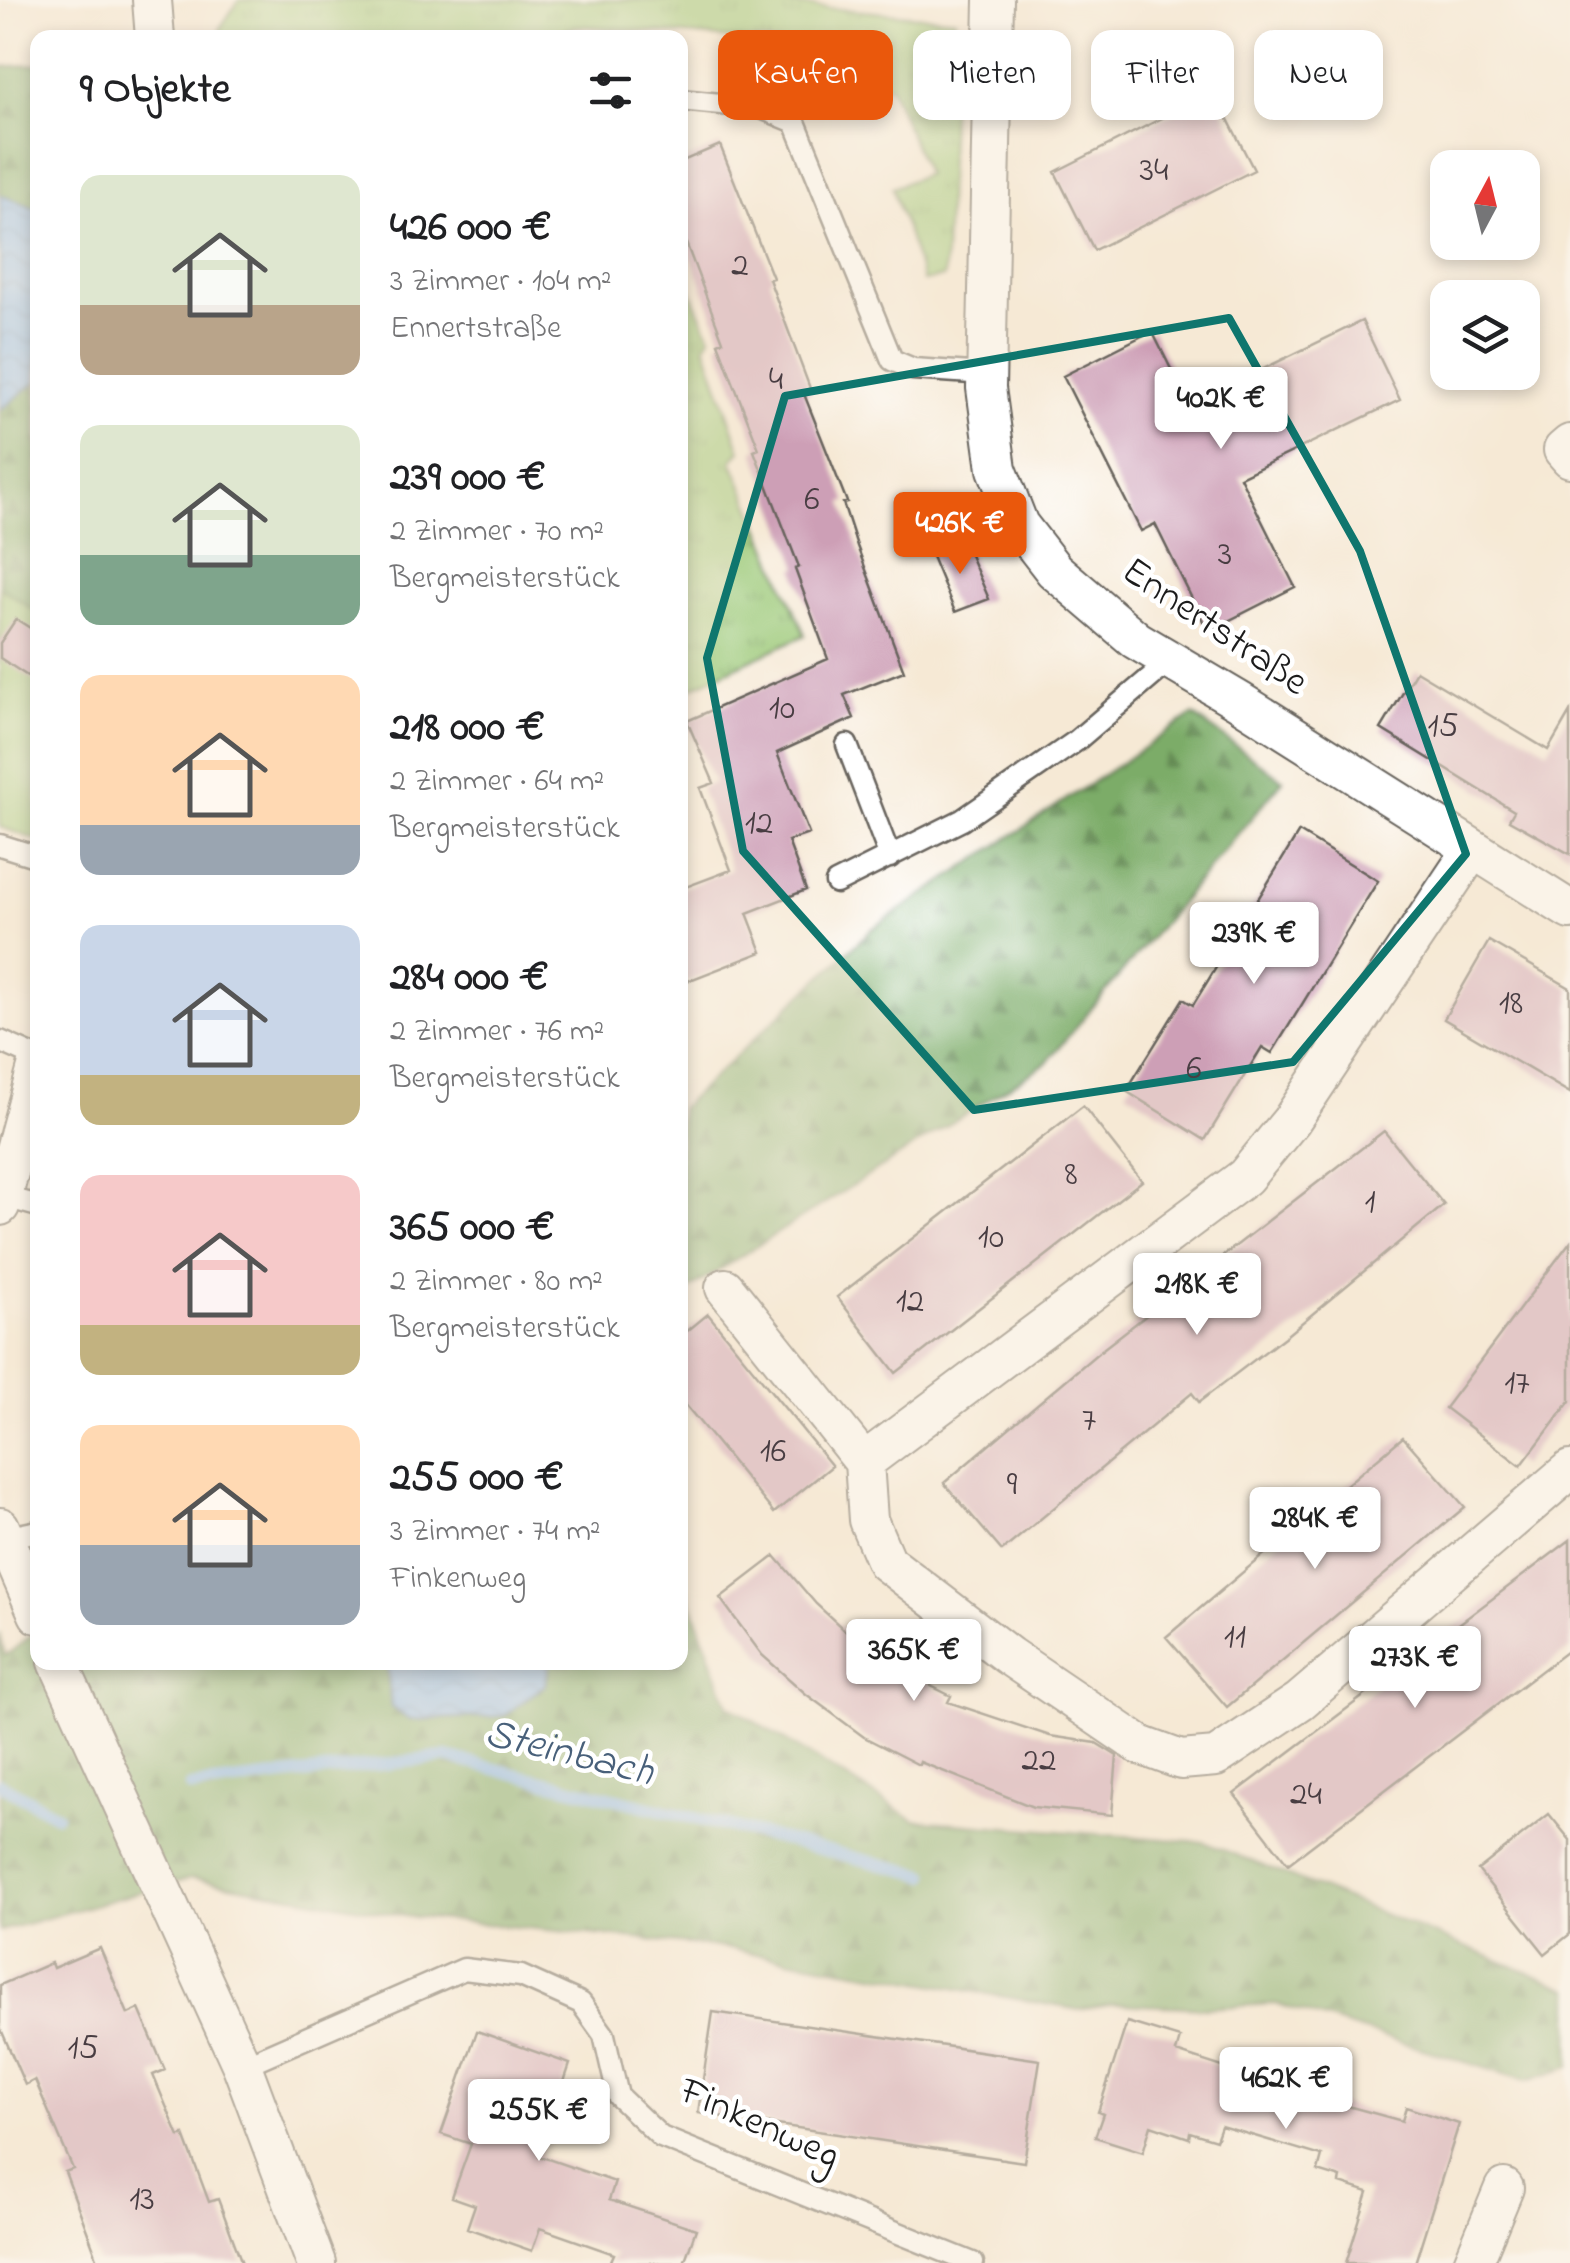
<!DOCTYPE html>
<html lang="de">
<meta charset="utf-8">
<style>
:root{--surface:#fff;--page:#f6f6f6;--text:#202124;--muted:#757577;--accent:#ea580c}
body{margin:0;font-family:"Indie Flower",sans-serif;background:var(--page);color:var(--text);height:100vh;display:flex;flex-direction:column;font-size:38px;white-space:nowrap}
*{box-sizing:border-box;margin:0}
p{font-size:32px;color:var(--muted)}
.icon{flex:none;width:55px;height:55px;fill:none;stroke:currentColor;stroke-width:2;stroke-linecap:round;stroke-linejoin:round}
.map{position:relative;flex:1;overflow:hidden}
.details{position:absolute;left:30px;top:30px;width:658px;height:1640px;display:flex;flex-direction:column;background:var(--surface);border-radius:20px;box-shadow:0 5px 15px #0003}
.details>*{flex:none}
.hud{position:absolute;left:718px;top:30px;width:702px;height:90px;display:flex;gap:20px}
.needle{width:65px;rotate:7deg}
.buttons{position:absolute;left:1430px;top:150px;display:grid;gap:20px}
.buttons a{display:grid;place-items:center;width:110px;height:110px;border-radius:20px;background:var(--surface);box-shadow:0 5px 15px #0003;font-size:50px}
.price{position:absolute;translate:-50% -85px;padding:0 22px;border-radius:10px;background:#fff;color:#222;font-size:32px;line-height:65px;filter:drop-shadow(0 2px 5px #0008)}
.price::after{content:'';position:absolute;left:50%;top:60px;width:30px;height:22px;margin-left:-15px;background:inherit;clip-path:polygon(0 0,100% 0,50% 100%)}
.price.active{background:var(--accent);color:#fff}
ul{padding:0;list-style:none}
li{display:flex;align-items:center;gap:30px;height:250px;padding:0 50px}
li span{display:grid;place-items:center;flex:none;width:280px;height:200px;border-radius:20px;color:#555}
li>.icon{margin-inline-start:auto}
span .icon{width:120px;height:120px;fill:#fffc;stroke-width:1}
li b{font-size:42px}
h2{display:flex;justify-content:space-between;align-items:center;height:120px;padding:0 50px;font-size:42px}
.chip{padding:0 35px;border-radius:20px;background:var(--surface);box-shadow:0 5px 15px #0003;font-size:35px;line-height:90px}
.chip.active{background:var(--accent);color:#fff}
.map>svg:first-child{display:block}
</style>
<div class="map">
<svg width="1570" height="2263" viewBox="0 0 1570 2263">
<defs>
<pattern id="grass-tufts" width="24" height="20" patternUnits="userSpaceOnUse" patternTransform="scale(2.5)"><rect width="24" height="20" fill="#9bc876"/><path d="M3 7l-1-3M5 7V3M7 7l1-3M15 17l-1-3M17 17v-4M19 17l1-3" fill="none" stroke="#85ab66"/></pattern>
<pattern id="forest-firs" width="22" height="20" patternUnits="userSpaceOnUse" patternTransform="scale(2.5)"><rect width="22" height="20" fill="#7cac67"/><path d="M5 1l3.5 6h-7zM16 11l3.5 6h-7z" fill="#658b54"/></pattern>
<pattern id="water-waves" width="16" height="10" patternUnits="userSpaceOnUse" patternTransform="scale(2.5)"><rect width="16" height="10" fill="#7eb3ec"/><path d="M0 5q4-4 8 0t8 0" fill="none" stroke="#6c99ca"/></pattern>
</defs>
<rect width="100%" height="100%" fill="#fff"/>
<filter id="ink" filterUnits="userSpaceOnUse"><feTurbulence type="fractalNoise" baseFrequency=".01" numOctaves="2"/><feDisplacementMap in="SourceGraphic" scale="20" xChannelSelector="R" yChannelSelector="G"/><feConvolveMatrix kernelMatrix="1 2 1 2 8 2 1 2 1" color-interpolation-filters="sRGB"/></filter>
<filter id="wash" filterUnits="userSpaceOnUse"><feTurbulence type="fractalNoise" baseFrequency=".0048" numOctaves="4" result="noise"/><feDisplacementMap in="SourceGraphic" scale="40" xChannelSelector="R" yChannelSelector="G"/><feGaussianBlur stdDeviation="2.25" result="paint"/><feColorMatrix in="noise" values="0 0 0 0 0 0 0 0 0 0 0 0 0 0 0 0 0 1.4 0 .05"/><feComposite in="paint" operator="in"/></filter>
<g filter="url(#wash)">
<rect width="100%" height="100%" fill="#f6e9d5"/>
<path fill="url(#grass-tufts)" stroke="#5c7249" stroke-width="2.5" d="M239 0H737L955 19 944 277 923 281 892 188 926 174 890 86 836 80 805 86 776 74 779 43 578 26 541 38H222L220 28Z
M680 266 710 336 705 345 741 451 732 460 805 635 680 693Z"/>
<path fill="url(#forest-firs)" stroke="#4c6442" stroke-width="2.5" d="M37 64H38L37 209 0 195V67Z
M37 381V612L0 587V410Z
M1193 715 1283 780 1046 1063 680 1295V1108L872 929Z
M680 1570 728 1705 915 1820 1204 1842 1570 1989V2067L1527 2081 1276 2004 1205 2008 1116 2004 1079 2010 718 1947 404 1916 191 1878 0 1931V1633L5 1656 37 1631 38 1662 387 1663 391 1707 545 1685 550 1663 680 1662Z"/>
<path fill="#9bc876" stroke="#5c7249" stroke-width="2.5" d="M0 587 37 612V840L0 827Z"/>
<path fill="url(#water-waves)" stroke="#4d6884" stroke-width="2.5" d="M0 195 38 209 37 381 0 410Z
M387 1663V1662L550 1663 545 1685 504 1716 410 1720 391 1707Z"/>
<g fill="none" stroke-linecap="round" stroke-linejoin="round">
<path stroke="#7eb3ec" stroke-width="12" d="M0 1784 56 1815
M191 1787 446 1757 925 1875"/>
</g>
<g id="blocks">
<path fill="#cd9fb6" d="M746 40 780 43 776 74 742 71Z
M1214 92 1254 170 1094 250 1055 172Z
M720 145 773 278 769 279 811 391 804 394 847 502 843 503 857 546 904 671 844 695 854 718 777 753 809 834 788 841 806 890 747 913 762 952 680 984V889L731 870 700 788 714 783 687 721 828 659 795 569 799 567 754 451 759 449 718 343 723 341 680 227V162Z
M1362 321 1400 400 1240 477 1295 587 1208 631 1155 524 1141 531 1063 376 1152 331 1189 405Z
M964 541 989 599 955 612 931 554Z
M16 619 38 633V683L0 658V643Z
M1416 671 1548 750 1570 712V854L1509 820 1514 811 1381 729Z
M1299 832 1378 881 1272 1053 1262 1047 1205 1140 1126 1091 1183 999 1193 1005Z
M1489 941 1570 988V1093L1444 1019Z
M1083 1106 1142 1181 896 1373 837 1297Z
M1384 1131 1444 1205 1287 1335 1199 1402 1192 1393 1002 1551 944 1483 1099 1352Z
M1570 1242V1401L1521 1466 1445 1408Z
M708 1314 832 1466 774 1513 680 1398V1337Z
M1403 1437 1465 1507 1227 1707 1166 1637Z
M1570 1540V1649L1288 1864 1234 1794Z
M775 1556 816 1604 854 1639 886 1660 904 1655 920 1659 931 1671V1686L951 1696 948 1702 1050 1736 1096 1743 1117 1756 1112 1815 1033 1807 920 1762 919 1765 864 1737 806 1694 762 1655 720 1598Z
M1549 1814 1570 1840V1934L1545 1954 1478 1870Z
M100 1948 128 2014 139 2009 165 2070 153 2075 179 2137 184 2135 209 2202 218 2199 242 2263H99L65 2172 73 2169 35 2080 25 2085 0 2027V1985L51 1963 53 1968Z
M713 2012 1040 2060 1024 2162 698 2113Z
M1127 2022 1180 2038 1176 2052 1250 2076 1254 2063 1330 2085 1326 2100 1402 2121 1406 2107 1459 2124 1415 2263H1346L1368 2192 1340 2183 1341 2178 1318 2171 1322 2156 1221 2126 1216 2140 1190 2132 1189 2138 1151 2125 1143 2152 1095 2137 1103 2114 1098 2112Z
M477 2031 570 2064 539 2156 615 2182 609 2200 696 2229 684 2263H610L614 2254 540 2228 532 2251 467 2228 475 2205 452 2197 471 2144 441 2134Z"/>
</g>
</g>
<g filter="url(#ink)">
<use href="#blocks" fill-opacity="0" stroke="#68645d" stroke-width="2.5"/>
<g fill="none" stroke-linecap="round" stroke-linejoin="round">
<defs>
<path id="service" d="M680 100 761 108 795 122 892 360 913 369 986 374
M847 745 890 857
M0 845 38 857
M836 883 962 820 1076 741 1171 660
M0 1041 38 1058
M2 1196 38 1206
M5 1538 38 1531
M242 2066 464 1969 521 1976 581 2003 604 2035 618 2096 661 2137 973 2263"/>
<path id="minor" d="M152 0 155 38
M994 0 986 388 997 469 1019 525 1054 570 1136 640 1239 701 1570 910
M1570 444 1563 450 1570 458
M1472 850 1291 1121 1245 1177 864 1462 868 1520 886 1562 1009 1656 1140 1745 1181 1760 1216 1757 1300 1701 1570 1470
M0 1206 38 1064
M725 1288 864 1462
M0 1527 38 1614
M58 1662 242 2066 316 2263
M1473 2263 1504 2188"/>
</defs>
<use href="#service" stroke="#68645d" stroke-width="25"/>
<use href="#minor" stroke="#68645d" stroke-width="42"/>
<use href="#service" stroke="#fff" stroke-width="20"/>
<use href="#minor" stroke="#fff" stroke-width="38"/>
</g>
</g>
<path d="M0 0H1570V2263H0ZM1229 318 1360 551 1466 854 1293 1062 974 1110 743 851 707 658 785 396Z" fill="#f6e9d5" fill-opacity=".55" fill-rule="evenodd"/>
<path fill="none" stroke="#0f766e" stroke-width="8" stroke-linejoin="round" d="M1229 318 1360 551 1466 854 1293 1062 974 1110 743 851 707 658 785 396Z"/>
<g text-anchor="middle" dominant-baseline="central" stroke-width="9" stroke-linejoin="round" paint-order="stroke">
<g font-size="35" fill="#483d42">
<text x="1154" y="171">34</text>
<text x="740" y="266">2</text>
<text x="776" y="380">4</text>
<text x="812" y="500">6</text>
<text x="1225" y="555">3</text>
<text x="782" y="709">10</text>
<text x="1443" y="727">15</text>
<text x="759" y="824">12</text>
<text x="1511" y="1004">18</text>
<text x="1194" y="1069">6</text>
<text x="1071" y="1175">8</text>
<text x="1370" y="1203">1</text>
<text x="991" y="1238">10</text>
<text x="910" y="1302">12</text>
<text x="1517" y="1384">17</text>
<text x="1089" y="1421">7</text>
<text x="773" y="1452">16</text>
<text x="1012" y="1485">9</text>
<text x="1235" y="1638">11</text>
<text x="1039" y="1761">22</text>
<text x="1306" y="1795">24</text>
<text x="83" y="2049">15</text>
<text x="142" y="2200">13</text>
</g>
<g font-size="40" fill="#1c1c1c" stroke="#fff">
<text transform="translate(1214 628) rotate(34)">Ennertstraße</text>
<text transform="translate(759 2125) rotate(24)">Finkenweg</text>
</g>
<g font-size="42" font-style="italic" fill="#48607a" stroke="#fff">
<text transform="translate(569 1754) rotate(14)">Steinbach</text>
</g>
</g>
</svg>
<div class="buttons">
<a><svg class="needle" viewBox="-14 -14 28 28"><path d="M0-13l5 13h-10z" fill="#e53935"/><path d="M0 13l5-13h-10z" fill="#757577"/></svg></a>
<a><svg class="icon" aria-label="layers" viewBox="0 0 24 24"><path d="M12 4l9 5-9 5-9-5zM3 14l9 5 9-5"/></svg></a>
</div>
<b class="price" style="left:1221px;top:452px">402K €</b>
<b class="price active" style="left:960px;top:577px">426K €</b>
<b class="price" style="left:1254px;top:987px">239K €</b>
<b class="price" style="left:1197px;top:1338px">218K €</b>
<b class="price" style="left:1315px;top:1572px">284K €</b>
<b class="price" style="left:914px;top:1704px">365K €</b>
<b class="price" style="left:1415px;top:1711px">273K €</b>
<b class="price" style="left:1286px;top:2132px">462K €</b>
<b class="price" style="left:539px;top:2164px">255K €</b>
<div class="hud">
<a class="chip active">Kaufen</a>
<a class="chip">Mieten</a>
<a class="chip">Filter</a>
<a class="chip">Neu</a>
</div>
<section class="details">
<h2>9 Objekte<svg class="icon" aria-label="filters" viewBox="0 0 24 24"><path d="M4 7h16M4 17h16"/><circle cx="9" cy="7" r="2"/><circle cx="15" cy="17" r="2"/></svg></h2>
<ul>
<li><span style="background:linear-gradient(#dfe7d0 65%,#b9a48a 0)"><svg class="icon" aria-label="home" viewBox="0 0 24 24"><path d="M3 11l9-7 9 7M6 9v11h12V9"/></svg></span><div><b>426 000 €</b><p>3 Zimmer · 104 m²</p><p>Ennertstraße</p></div></li>
<li><span style="background:linear-gradient(#dfe7d0 65%,#7fa58c 0)"><svg class="icon" aria-label="home" viewBox="0 0 24 24"><path d="M3 11l9-7 9 7M6 9v11h12V9"/></svg></span><div><b>239 000 €</b><p>2 Zimmer · 70 m²</p><p>Bergmeisterstück</p></div></li>
<li><span style="background:linear-gradient(#ffd9b3 75%,#9aa5b1 0)"><svg class="icon" aria-label="home" viewBox="0 0 24 24"><path d="M3 11l9-7 9 7M6 9v11h12V9"/></svg></span><div><b>218 000 €</b><p>2 Zimmer · 64 m²</p><p>Bergmeisterstück</p></div></li>
<li><span style="background:linear-gradient(#c9d6e8 75%,#c2b280 0)"><svg class="icon" aria-label="home" viewBox="0 0 24 24"><path d="M3 11l9-7 9 7M6 9v11h12V9"/></svg></span><div><b>284 000 €</b><p>2 Zimmer · 76 m²</p><p>Bergmeisterstück</p></div></li>
<li><span style="background:linear-gradient(#f6c9c9 75%,#c2b280 0)"><svg class="icon" aria-label="home" viewBox="0 0 24 24"><path d="M3 11l9-7 9 7M6 9v11h12V9"/></svg></span><div><b>365 000 €</b><p>2 Zimmer · 80 m²</p><p>Bergmeisterstück</p></div></li>
<li><span style="background:linear-gradient(#ffd9b3 60%,#9aa5b1 0)"><svg class="icon" aria-label="home" viewBox="0 0 24 24"><path d="M3 11l9-7 9 7M6 9v11h12V9"/></svg></span><div><b>255 000 €</b><p>3 Zimmer · 74 m²</p><p>Finkenweg</p></div></li>
</ul>
</section>
</div>
